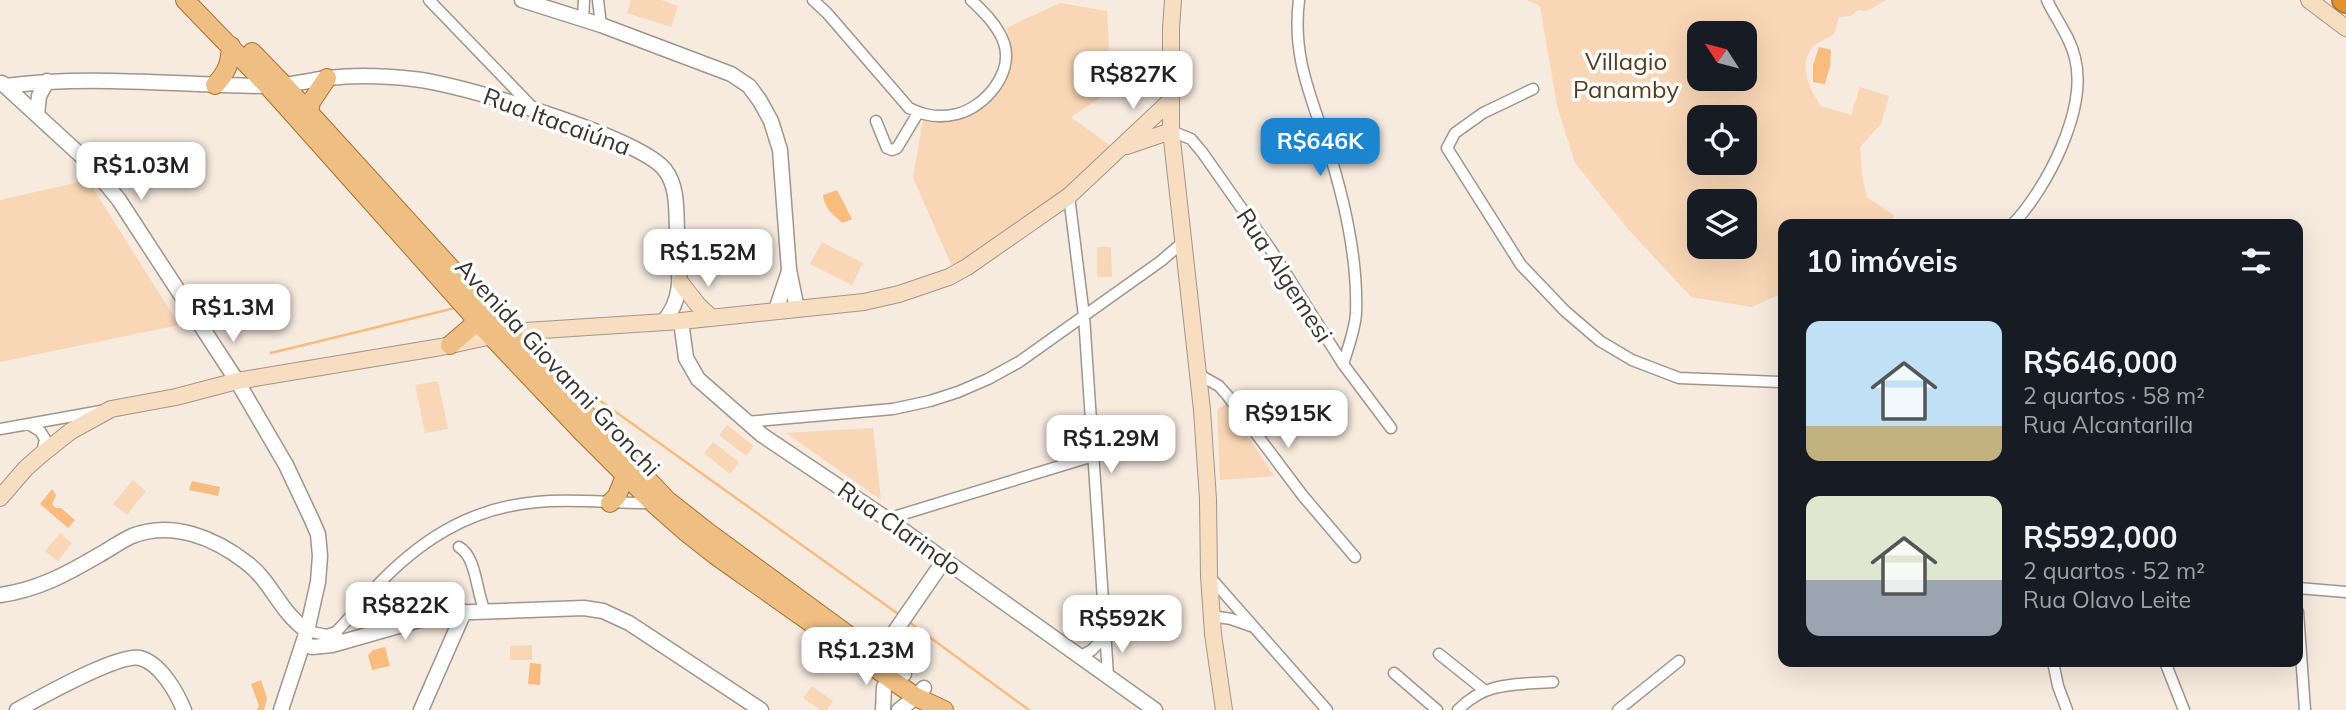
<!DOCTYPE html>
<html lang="pt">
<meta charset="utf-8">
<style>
:root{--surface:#171b24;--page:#242831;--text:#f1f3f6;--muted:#9ea1a6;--accent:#1c85cf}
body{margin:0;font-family:Mulish,sans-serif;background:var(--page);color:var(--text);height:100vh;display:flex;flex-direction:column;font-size:26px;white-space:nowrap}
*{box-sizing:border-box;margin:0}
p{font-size:23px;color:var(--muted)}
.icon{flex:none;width:38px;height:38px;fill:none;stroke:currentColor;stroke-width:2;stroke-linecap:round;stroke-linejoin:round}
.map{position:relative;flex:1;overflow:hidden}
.panel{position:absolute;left:1778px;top:219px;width:525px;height:448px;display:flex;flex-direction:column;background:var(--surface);border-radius:14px;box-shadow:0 7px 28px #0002}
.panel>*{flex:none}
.needle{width:46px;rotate:306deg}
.tools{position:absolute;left:1687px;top:21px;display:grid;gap:14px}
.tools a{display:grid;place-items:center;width:70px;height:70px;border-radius:14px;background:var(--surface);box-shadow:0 7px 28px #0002;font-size:35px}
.price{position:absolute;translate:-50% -60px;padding:0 16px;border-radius:14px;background:#fff;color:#222;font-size:23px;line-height:46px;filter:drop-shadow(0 2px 4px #0008)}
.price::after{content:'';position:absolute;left:50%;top:42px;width:21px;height:16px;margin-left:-10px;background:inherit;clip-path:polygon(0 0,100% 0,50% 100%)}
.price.active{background:var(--accent);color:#fff}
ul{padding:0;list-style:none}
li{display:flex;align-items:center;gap:21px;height:175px;padding:0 28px}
li span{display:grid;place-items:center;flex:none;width:196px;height:140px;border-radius:14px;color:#555}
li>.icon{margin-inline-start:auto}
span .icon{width:84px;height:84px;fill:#fffc;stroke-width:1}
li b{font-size:30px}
h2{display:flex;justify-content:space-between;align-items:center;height:84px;padding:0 28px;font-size:30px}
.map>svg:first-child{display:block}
</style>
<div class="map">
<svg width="2346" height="710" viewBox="0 0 2346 710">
<rect width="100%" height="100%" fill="#f7eadf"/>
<path fill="#f9d7b6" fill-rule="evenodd" d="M631 0H661L678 6 671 27 627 13Z
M1527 0H1886L1867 11 1858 10 1851 16 1839 17 1834 34C1828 38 1820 41 1815 45 1796 61 1810 90 1821 106L1851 115 1860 87 1889 96 1881 124 1860 147 1862 175 1867 197 1895 216 1889 224H1783V293L1752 307 1691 297 1627 228 1575 163 1557 106 1540 6ZM1699 33H1745V79H1699ZM1699 117H1745V163H1699ZM1699 201H1745V247H1699Z
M1060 3 1107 11 1111 85 1107 93 1071 117 1116 150 1075 186 954 271 913 178 923 119C938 121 952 122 966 117 1004 103 1021 65 1006 28Z
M88 180 179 325 0 362V200Z
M822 242 863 263 852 285 810 264Z
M1097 247H1111L1112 277H1097Z
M438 381 448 429 425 433 415 385Z
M1224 405H1227L1231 410 1274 476 1220 480 1217 410Z
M727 425 754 446 746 456 719 435Z
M873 428 881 500 786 433Z
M713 442 739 462 730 474 704 453Z
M133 480 146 491 127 515 113 504Z
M60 533 72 543 58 561 45 551Z
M532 645V660H510V646Z
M812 686 833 701 827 710H820L803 698Z"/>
<path fill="#f8bc7f" d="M1819 47 1831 50 1830 66 1825 84 1813 82V65Z
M837 190 852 219 843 223C833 216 824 207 823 195Z
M192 481 220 487 218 496 189 490Z
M52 489 56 495 52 504 56 508H61L75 520 68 528 40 504Z
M385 647 390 666 372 670 368 655 373 650Z
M530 663 541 664 540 685 528 684Z
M261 680 267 698 264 710H257L259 706 251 684Z"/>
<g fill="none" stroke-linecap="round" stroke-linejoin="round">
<path stroke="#f8bc7f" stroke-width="2.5" d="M271 353 455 308
M553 367 901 616
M909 622 1029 710"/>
<defs>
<path id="minor" d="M429 0 535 110
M598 0 601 25
M813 0 827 13 909 108C924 116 941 118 957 114 985 107 1014 73 1004 43 998 26 984 12 971 0
M1299 0C1292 55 1310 94 1327 145 1344 198 1358 256 1356 313 1355 330 1348 348 1343 364
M583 19 584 0
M1533 89 1483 113 1455 133 1447 148 1521 265 1565 311 1600 341 1632 360 1679 378 1783 382
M876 121 887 148 892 150 897 148 918 113
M1171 131 1191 139 1202 152 1271 250 1343 364 1391 428
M1069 196 1084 316 1108 675
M2013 224C2047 188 2088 109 2075 58 2070 36 2056 20 2047 0
M1198 374 1219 386 1227 395 1303 496 1355 557
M746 422 893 409 930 401 958 392 988 379 1019 362 1161 261 1182 243
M28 424 40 431 45 439 42 454
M0 429 101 411
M887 519 1093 456
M459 547C477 557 476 593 485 611
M1209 576 1327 710
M2298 588 2346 592
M2298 612 2305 710
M1212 616 1231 619 1251 626
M307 631 327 635 336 632
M340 643 336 632C349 619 360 605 372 591 417 542 468 508 537 502 575 498 615 504 654 503
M1439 654 1484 690
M1081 656 1092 650 1105 636
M2053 662 2058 686 2067 710
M2165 662 2184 710
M1394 673 1437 710
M1458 710C1486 681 1515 685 1553 682
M1618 710 1679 661"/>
<path id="tertiary" d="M522 0 601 25 731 74 749 86 760 101 771 121 780 150 789 270 797 309
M2 83 88 162 119 200 237 381 286 465 311 518 318 534 320 556 318 582 307 631 281 710
M6 86C93 74 182 86 270 86 290 86 309 80 328 78 355 75 386 76 413 79 457 83 640 137 665 170 678 187 676 210 677 231 678 263 687 296 663 322
M37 115 39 96 47 81
M776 310 789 271
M681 321 686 358 698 379 762 435 887 519 1155 710
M0 595C37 590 67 574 99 555 110 549 121 541 132 536 172 520 215 538 247 563 272 582 279 611 307 631
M303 644 312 647 332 645 444 613 584 608 603 611 629 623 761 710
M878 656 945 559
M17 710C40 698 118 653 140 658 160 663 176 691 184 710
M421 710 464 612
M883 710 884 687 896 674H904
M899 710 916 697 924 688"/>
<path id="secondary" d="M1173 0 1171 28V131L1202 410 1208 499 1209 576 1213 634 1224 710
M2309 0 2346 28
M1127 146 1171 131
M680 282 698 305 712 318
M0 498 26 468 42 454 71 431 111 409 176 397 237 381 441 347 510 332 681 321 864 302 899 294 949 277 967 267 1069 196 1170 101"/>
<path id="primary" d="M185 0 268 86 491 336 584 434 653 503 687 533 715 555 916 697 944 710
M252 52 285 86 520 344 667 500 709 533 851 637
M215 85C227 72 230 64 231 46
M307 121 311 102 327 78
M450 345 471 327 481 308
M610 503 617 496 625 476"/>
<path id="motorway" d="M2343 0 2346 2"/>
</defs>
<use href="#minor" stroke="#a1958b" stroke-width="13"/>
<use href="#tertiary" stroke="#a1958b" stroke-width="17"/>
<use href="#secondary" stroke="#a1958b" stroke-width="18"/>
<use href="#primary" stroke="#a7712f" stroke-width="20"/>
<use href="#motorway" stroke="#a7712f" stroke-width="24"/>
<use href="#minor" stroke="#fff" stroke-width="10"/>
<use href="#tertiary" stroke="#fff" stroke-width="14"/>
<use href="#secondary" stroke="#f7dec1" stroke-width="16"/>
<use href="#primary" stroke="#eebe82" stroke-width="18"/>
<use href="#motorway" stroke="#e3922f" stroke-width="21"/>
</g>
<g text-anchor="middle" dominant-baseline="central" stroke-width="7" stroke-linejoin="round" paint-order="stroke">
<g font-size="24" fill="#593b19" stroke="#fff">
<text x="1626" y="61">Villagio<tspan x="1626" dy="28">Panamby</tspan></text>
</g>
<g font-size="24" fill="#37332e" stroke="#fff">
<text transform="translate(557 121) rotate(20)">Rua Itacaiúna</text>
<text transform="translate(1285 275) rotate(57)">Rua Algemesi</text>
<text transform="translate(558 367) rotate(47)">Avenida Giovanni Gronchi</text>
<text transform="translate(900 528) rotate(35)">Rua Clarindo</text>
</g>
</g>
</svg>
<div class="tools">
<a><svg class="needle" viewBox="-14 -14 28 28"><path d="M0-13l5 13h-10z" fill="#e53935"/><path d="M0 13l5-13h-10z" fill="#9ea1a6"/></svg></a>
<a><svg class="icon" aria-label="locate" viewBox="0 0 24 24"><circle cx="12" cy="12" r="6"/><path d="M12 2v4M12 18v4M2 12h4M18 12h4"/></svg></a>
<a><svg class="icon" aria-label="layers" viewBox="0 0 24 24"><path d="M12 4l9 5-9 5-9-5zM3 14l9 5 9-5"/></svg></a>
</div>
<b class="price" style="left:1133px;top:111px">R$827K</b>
<b class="price active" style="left:1320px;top:178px">R$646K</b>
<b class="price" style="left:141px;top:202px">R$1.03M</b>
<b class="price" style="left:708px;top:289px">R$1.52M</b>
<b class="price" style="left:233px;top:344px">R$1.3M</b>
<b class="price" style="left:1288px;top:450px">R$915K</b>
<b class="price" style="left:1111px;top:475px">R$1.29M</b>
<b class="price" style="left:405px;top:642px">R$822K</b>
<b class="price" style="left:1122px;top:655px">R$592K</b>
<b class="price" style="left:866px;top:687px">R$1.23M</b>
<section class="panel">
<h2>10 imóveis<svg class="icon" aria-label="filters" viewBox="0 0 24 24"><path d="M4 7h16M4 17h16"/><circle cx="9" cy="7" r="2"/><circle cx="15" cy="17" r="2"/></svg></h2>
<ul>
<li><span style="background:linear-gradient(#bfe0f5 75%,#c2b280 0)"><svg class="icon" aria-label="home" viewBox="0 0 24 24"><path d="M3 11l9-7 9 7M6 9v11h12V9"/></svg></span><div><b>R$646,000</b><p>2 quartos · 58 m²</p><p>Rua Alcantarilla</p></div></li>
<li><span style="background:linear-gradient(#dfe7d0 60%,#9aa5b1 0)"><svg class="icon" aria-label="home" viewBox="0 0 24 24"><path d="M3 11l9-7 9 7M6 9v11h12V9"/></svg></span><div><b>R$592,000</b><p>2 quartos · 52 m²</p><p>Rua Olavo Leite</p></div></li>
</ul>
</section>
</div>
